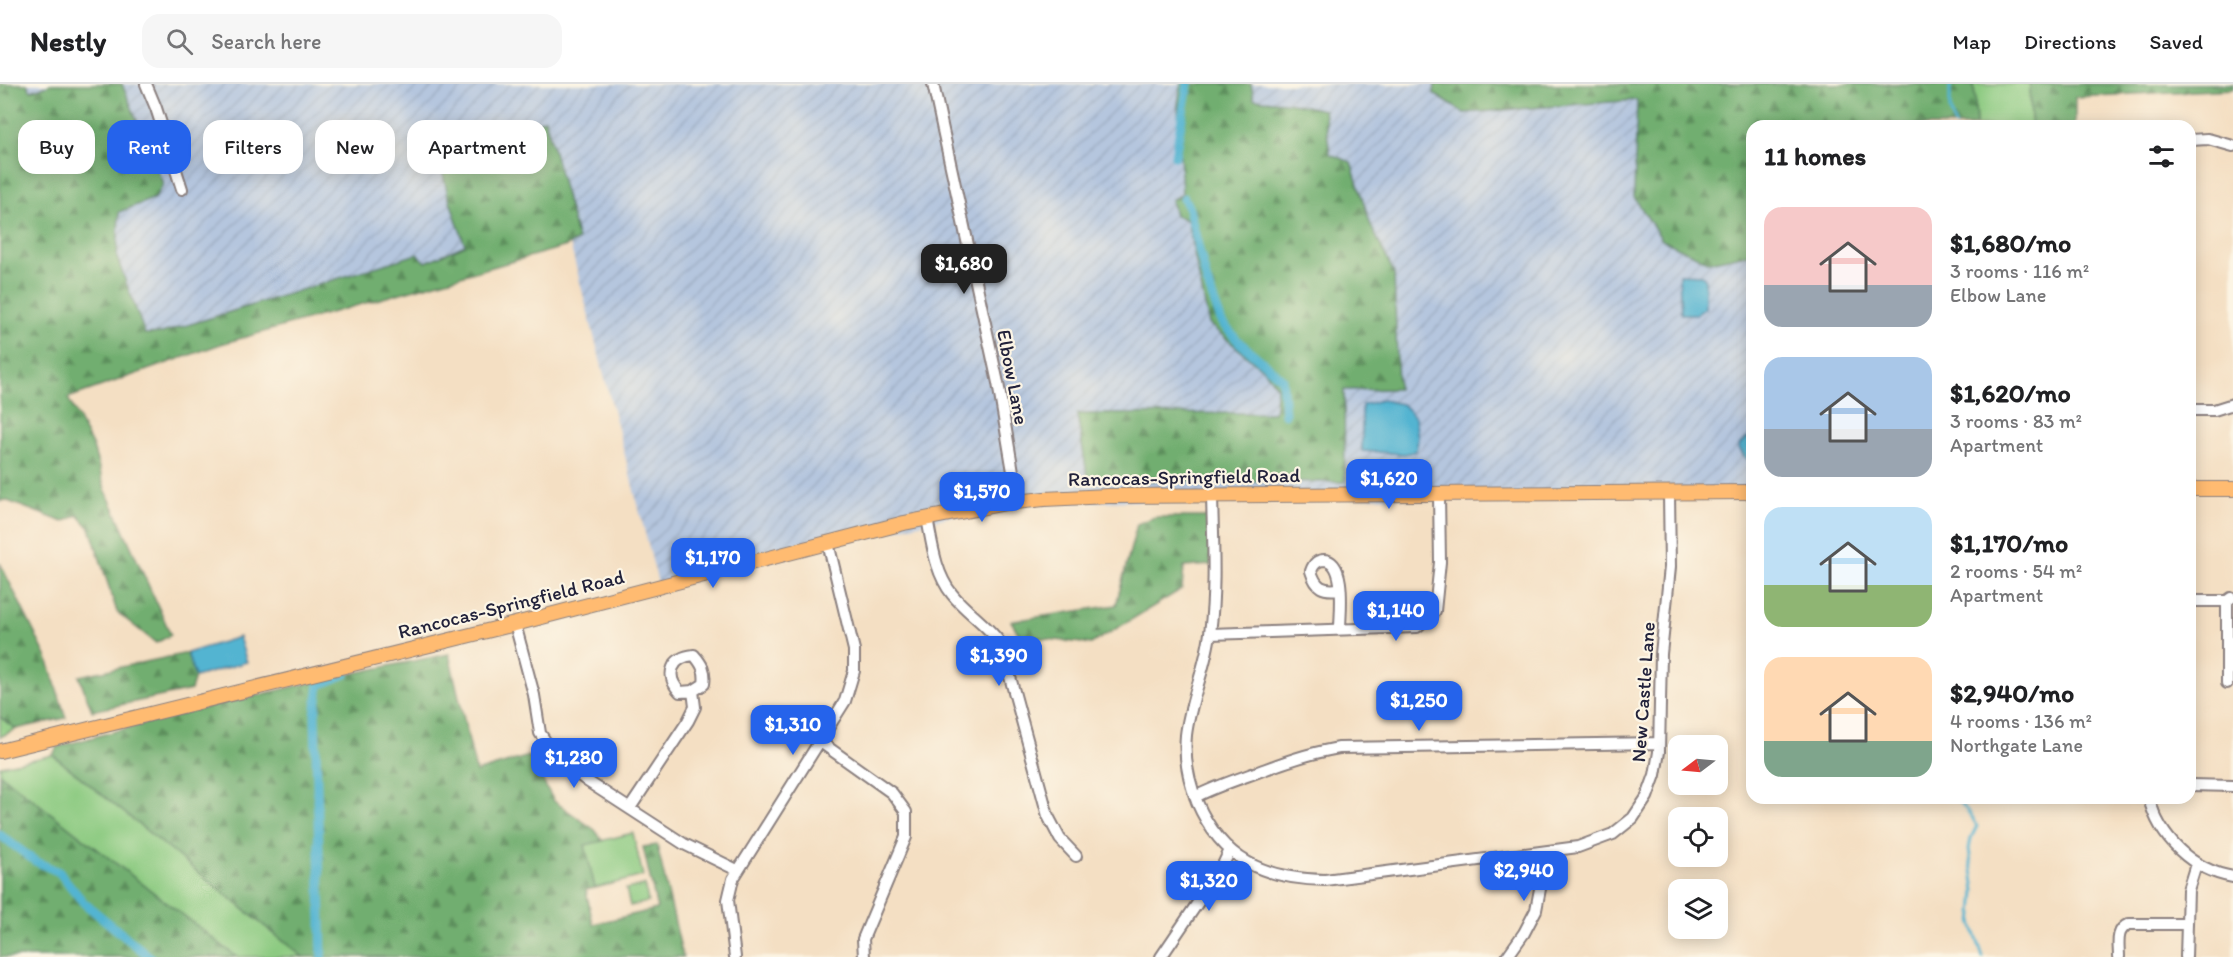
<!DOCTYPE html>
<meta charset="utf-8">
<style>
:root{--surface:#fff;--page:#f6f6f6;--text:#202124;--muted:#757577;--line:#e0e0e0;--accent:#2563eb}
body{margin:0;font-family:Itim,sans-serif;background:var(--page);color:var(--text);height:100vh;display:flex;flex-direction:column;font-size:22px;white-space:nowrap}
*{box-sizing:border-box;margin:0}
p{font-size:20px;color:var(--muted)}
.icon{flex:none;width:33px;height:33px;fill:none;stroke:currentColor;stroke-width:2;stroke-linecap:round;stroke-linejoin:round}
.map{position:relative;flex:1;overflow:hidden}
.side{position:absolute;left:1746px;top:36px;width:450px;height:684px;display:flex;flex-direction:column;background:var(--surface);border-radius:18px;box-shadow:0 3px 15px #0003}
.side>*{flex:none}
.hud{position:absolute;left:18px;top:36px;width:570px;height:54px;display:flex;gap:12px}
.needle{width:39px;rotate:254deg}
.fabs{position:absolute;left:1668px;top:651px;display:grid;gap:12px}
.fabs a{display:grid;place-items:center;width:60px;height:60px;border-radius:12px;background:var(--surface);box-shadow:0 3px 15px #0003;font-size:30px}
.price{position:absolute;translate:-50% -51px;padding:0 14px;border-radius:12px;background:var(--accent);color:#fff;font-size:20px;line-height:39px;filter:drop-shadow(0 2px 3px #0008)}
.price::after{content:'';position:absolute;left:50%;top:36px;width:18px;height:14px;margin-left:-9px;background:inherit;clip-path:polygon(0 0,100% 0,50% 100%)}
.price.active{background:#222;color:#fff}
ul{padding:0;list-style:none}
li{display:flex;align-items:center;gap:18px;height:150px;padding:0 18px}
li span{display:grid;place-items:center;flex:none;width:168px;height:120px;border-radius:18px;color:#555}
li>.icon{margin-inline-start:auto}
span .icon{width:72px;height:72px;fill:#fffc;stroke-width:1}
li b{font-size:26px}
h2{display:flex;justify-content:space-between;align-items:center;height:72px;padding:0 18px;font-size:26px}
.pill{padding:0 21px;border-radius:18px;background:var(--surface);box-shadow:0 3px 15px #0003;font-size:21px;line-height:54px}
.pill.active{background:var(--accent);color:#fff}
header{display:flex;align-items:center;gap:36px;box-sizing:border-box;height:84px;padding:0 30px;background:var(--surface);border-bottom:2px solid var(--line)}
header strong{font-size:28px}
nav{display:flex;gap:33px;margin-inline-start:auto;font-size:21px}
.search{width:420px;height:54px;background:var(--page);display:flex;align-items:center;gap:15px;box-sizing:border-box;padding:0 21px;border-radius:18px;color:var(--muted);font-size:22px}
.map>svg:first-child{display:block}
</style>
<header>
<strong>Nestly</strong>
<div class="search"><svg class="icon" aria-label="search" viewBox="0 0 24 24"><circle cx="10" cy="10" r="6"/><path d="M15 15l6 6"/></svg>Search here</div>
<nav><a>Map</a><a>Directions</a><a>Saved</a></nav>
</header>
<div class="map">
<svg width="2233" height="873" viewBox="0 0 2233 873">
<defs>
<pattern id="industrial-furrows" width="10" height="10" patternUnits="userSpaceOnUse" patternTransform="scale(1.5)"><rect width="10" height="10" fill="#b5c6de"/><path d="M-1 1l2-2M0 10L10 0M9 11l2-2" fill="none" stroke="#9baabf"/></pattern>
<pattern id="forest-firs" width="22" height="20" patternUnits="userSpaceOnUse" patternTransform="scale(1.5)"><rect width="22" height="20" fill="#71ae6f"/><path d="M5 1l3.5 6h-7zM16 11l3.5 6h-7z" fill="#5c8d5c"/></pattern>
<pattern id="park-tufts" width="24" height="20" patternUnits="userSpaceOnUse" patternTransform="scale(1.5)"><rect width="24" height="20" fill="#8cca81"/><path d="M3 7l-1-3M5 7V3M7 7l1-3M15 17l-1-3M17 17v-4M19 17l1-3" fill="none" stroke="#78ad70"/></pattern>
</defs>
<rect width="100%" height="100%" fill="#fcf5e5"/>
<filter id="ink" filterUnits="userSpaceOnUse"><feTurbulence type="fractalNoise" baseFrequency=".0167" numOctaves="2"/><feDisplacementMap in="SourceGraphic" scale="12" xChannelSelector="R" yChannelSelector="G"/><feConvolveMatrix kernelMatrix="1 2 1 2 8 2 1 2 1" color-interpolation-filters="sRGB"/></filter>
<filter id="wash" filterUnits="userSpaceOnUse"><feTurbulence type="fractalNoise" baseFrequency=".008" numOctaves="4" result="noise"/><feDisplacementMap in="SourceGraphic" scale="24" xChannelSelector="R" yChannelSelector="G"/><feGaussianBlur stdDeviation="1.35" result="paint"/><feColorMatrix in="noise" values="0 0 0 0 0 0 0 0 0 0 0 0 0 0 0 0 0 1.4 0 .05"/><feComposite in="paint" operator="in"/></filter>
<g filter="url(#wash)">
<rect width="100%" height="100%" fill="#f4dfc3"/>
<path fill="url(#industrial-furrows)" d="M0 0H1786L1752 42V408L1006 419 659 503 569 156 76 296Z"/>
<path fill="#8cca81" stroke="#57765e" stroke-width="1.5" d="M1974 0H2030L2031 42H1976Z
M0 633 16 645 0 653Z
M53 671 303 873H237L0 690V682Z
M633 749 643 792 595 804 584 761Z"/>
<path fill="url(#forest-firs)" stroke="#4a6855" stroke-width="1.5" d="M0 0H27L31 7 51 0H122L163 100 155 114 119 128 117 174 145 250 162 249 417 170 426 178 465 161 448 111 438 69 545 35 578 156 567 162 221 260 68 314 93 363 105 405 171 551 156 559 117 528 90 444 78 431 63 438 5 416 0 417Z
M1181 0H1251L1254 15 1292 19 1324 26 1330 70 1351 78 1371 142 1394 189 1398 305 1344 306 1345 398 1088 396 1077 330 1274 329 1277 303 1265 287 1209 240 1187 136 1175 131 1171 116 1182 110 1178 21Z
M1435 0H1974L1976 42H1752V169L1709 178 1662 156 1634 113 1637 16 1464 29 1434 10Z
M2030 0H2233V5L2075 13V42H2031Z
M1155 433H1211V481L1184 483 1182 505 1091 560 1020 552 1011 537 1116 521 1137 440Z
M0 479 47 574 66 634 16 645 0 633Z
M187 569 195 593 191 606 92 627 79 592Z
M449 570 476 688 529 672 554 717 595 746 603 757 585 761 595 804 586 806 593 840 657 825 643 763 657 761 683 873H303L53 671 57 663C186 627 317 595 449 570Z
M0 690 237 873H0Z"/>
<path fill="url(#park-tufts)" stroke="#57765e" stroke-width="1.5" d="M645 801 648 818 630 822 626 805Z"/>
<path fill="#52b4d1" stroke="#3a6b86" stroke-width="1.5" d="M1679 190 1702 191 1705 194V224L1697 230H1681Z
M1382 316 1402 320 1415 333 1418 354 1416 367 1405 370 1362 367V321Z
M1752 351V376L1745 374 1739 364 1740 360Z
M239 553 247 578 195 593 187 569Z"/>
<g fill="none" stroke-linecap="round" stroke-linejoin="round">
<path stroke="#52b4d1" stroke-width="3" d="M1950 0V26L1955 42
M1957 714 1972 733 1977 742 1971 754 1969 765 1975 807 1972 840 1983 873"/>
<path stroke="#52b4d1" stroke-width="9" d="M1175 72 1188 0
M1184 114 1189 125 1207 198 1222 239 1239 258 1282 295 1285 330
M0 751 35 777 59 788 84 819 150 873
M322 873 315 631 319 601 345 590"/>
</g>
</g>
<g filter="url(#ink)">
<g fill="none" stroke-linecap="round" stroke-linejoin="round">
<defs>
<path id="minor" d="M146 0 156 24 182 105
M933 0 998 299 1018 417
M2190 56 2208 55 2233 62
M2190 326H2214L2233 320
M1212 412C1213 457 1216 504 1210 549 1206 584 1190 616 1186 651 1184 673 1189 698 1197 718 1222 776 1264 795 1325 796L1578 763 1613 750 1633 734 1647 713 1655 691 1659 668 1661 570 1670 483 1669 409
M927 434C932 459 935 489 952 510 966 528 987 540 1001 560L1048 732 1060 755 1076 772
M1339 505C1323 507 1316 504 1311 487 1313 481 1317 476 1324 476 1347 477 1340 530 1340 545
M2190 517H2227L2231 514
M2227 517V599
M515 540 534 611 540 649 555 672 587 697 684 760 737 786
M1210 550 1417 543 1435 527 1440 478 1439 410
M819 657 892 709 906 728V753L863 855 864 873
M2190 701 2233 702
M1195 713C1218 701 1242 694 1266 685 1290 676 1314 668 1339 664L1659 659
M2149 714C2159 754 2192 786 2233 793
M630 724 688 637 695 623 693 607 680 608C664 591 672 573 694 571 702 580 706 587 704 600L693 607
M735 873 728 816 733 795 845 617 854 587V566L828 459
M1161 873 1222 783 1230 766
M1507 873 1524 849 1536 826 1547 768
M2119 873C2119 860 2115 846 2129 840H2187
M2186 873 2188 806 2196 780"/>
<path id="major" d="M2190 405H2233
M0 667 515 540 904 439 1006 419 1044 415 1109 412 1752 408"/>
</defs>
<use href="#minor" stroke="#8b807f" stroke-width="14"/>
<use href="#major" stroke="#8b807f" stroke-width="16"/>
<use href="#minor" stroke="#fff" stroke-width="10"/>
<use href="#major" stroke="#ffbb71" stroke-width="14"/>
</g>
</g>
<g text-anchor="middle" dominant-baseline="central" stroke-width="4.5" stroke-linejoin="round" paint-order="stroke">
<g font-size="20" fill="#22223b" stroke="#fcf5e5">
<text transform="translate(1013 293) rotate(79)">Elbow Lane</text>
<text transform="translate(1184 393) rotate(-1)">Rancocas-Springfield Road</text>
<text transform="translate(511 520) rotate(-14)">Rancocas-Springfield Road</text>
<text transform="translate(1643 608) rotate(-86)">New Castle Lane</text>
</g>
</g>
</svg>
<div class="fabs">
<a><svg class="needle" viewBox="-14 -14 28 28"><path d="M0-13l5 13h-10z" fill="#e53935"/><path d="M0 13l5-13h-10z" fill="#757577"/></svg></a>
<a><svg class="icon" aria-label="locate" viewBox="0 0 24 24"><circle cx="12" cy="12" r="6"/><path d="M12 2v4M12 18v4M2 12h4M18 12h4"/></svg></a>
<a><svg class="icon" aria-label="layers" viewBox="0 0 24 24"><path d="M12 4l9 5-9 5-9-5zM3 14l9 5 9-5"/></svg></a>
</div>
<b class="price active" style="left:964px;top:211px">$1,680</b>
<b class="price" style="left:1389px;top:426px">$1,620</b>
<b class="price" style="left:982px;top:439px">$1,570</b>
<b class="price" style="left:713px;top:505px">$1,170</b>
<b class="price" style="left:1396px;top:558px">$1,140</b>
<b class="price" style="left:999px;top:603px">$1,390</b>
<b class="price" style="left:1419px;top:648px">$1,250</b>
<b class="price" style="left:793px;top:672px">$1,310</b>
<b class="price" style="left:574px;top:705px">$1,280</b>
<b class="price" style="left:1524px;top:818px">$2,940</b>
<b class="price" style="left:1209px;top:828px">$1,320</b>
<div class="hud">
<a class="pill">Buy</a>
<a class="pill active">Rent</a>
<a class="pill">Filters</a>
<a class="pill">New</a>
<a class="pill">Apartment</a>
</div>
<section class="side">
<h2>11 homes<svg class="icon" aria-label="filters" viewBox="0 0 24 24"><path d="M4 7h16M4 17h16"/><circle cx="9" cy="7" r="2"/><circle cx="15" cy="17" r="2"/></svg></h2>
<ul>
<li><span style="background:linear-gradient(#f6c9c9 65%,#9aa5b1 0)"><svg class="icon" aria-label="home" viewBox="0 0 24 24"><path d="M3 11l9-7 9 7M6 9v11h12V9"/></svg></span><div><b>$1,680/mo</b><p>3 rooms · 116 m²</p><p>Elbow Lane</p></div></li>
<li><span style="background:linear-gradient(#a9c7e8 60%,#9aa5b1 0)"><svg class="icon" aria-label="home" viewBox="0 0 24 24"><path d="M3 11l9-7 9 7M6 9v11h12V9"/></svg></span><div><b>$1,620/mo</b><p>3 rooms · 83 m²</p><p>Apartment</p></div></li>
<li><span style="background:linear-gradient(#bfe0f5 65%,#8fb573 0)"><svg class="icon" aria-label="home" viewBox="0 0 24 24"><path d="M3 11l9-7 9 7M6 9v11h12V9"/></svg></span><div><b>$1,170/mo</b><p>2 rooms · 54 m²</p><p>Apartment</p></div></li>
<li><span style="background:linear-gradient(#ffd9b3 70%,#7fa58c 0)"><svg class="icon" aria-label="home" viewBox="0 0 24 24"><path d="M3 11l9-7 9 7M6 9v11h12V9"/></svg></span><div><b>$2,940/mo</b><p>4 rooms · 136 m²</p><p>Northgate Lane</p></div></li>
</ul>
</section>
</div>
